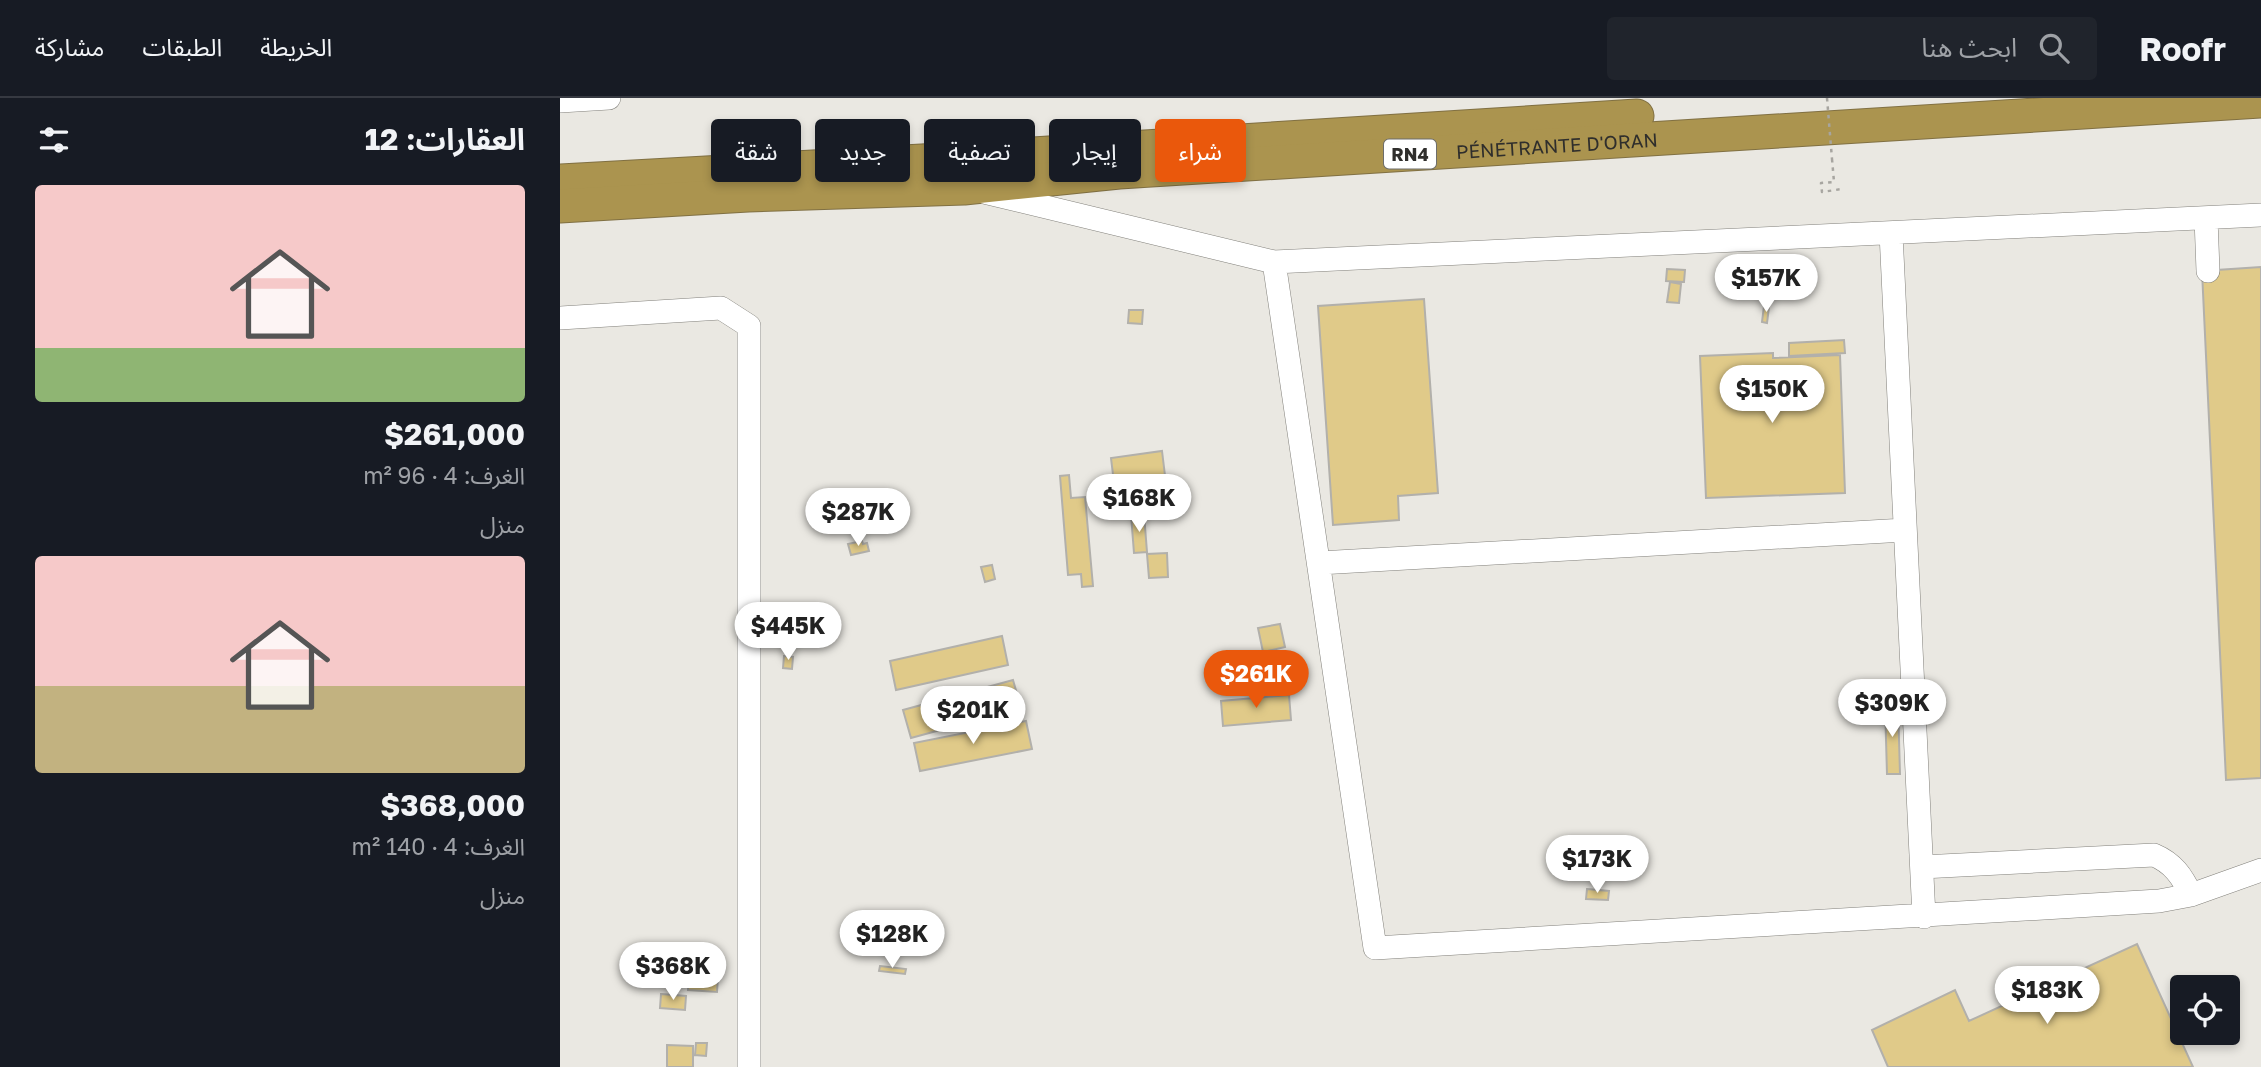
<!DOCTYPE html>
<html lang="ar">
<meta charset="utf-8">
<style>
:root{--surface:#171b24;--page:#20242c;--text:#f1f3f6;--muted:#9ea1a6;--line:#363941;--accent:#ea580c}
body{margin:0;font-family:"Golos Text","Noto Sans Arabic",sans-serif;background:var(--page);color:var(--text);direction:rtl;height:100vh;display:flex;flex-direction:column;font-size:26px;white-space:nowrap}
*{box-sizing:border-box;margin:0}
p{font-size:23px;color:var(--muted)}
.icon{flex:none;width:38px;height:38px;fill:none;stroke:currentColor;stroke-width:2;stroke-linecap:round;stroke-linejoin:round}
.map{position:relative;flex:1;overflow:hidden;direction:ltr}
.drawer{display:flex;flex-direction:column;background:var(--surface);width:560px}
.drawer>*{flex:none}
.guide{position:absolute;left:21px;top:21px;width:665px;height:63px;direction:rtl;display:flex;gap:14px}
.tools{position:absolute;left:1610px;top:877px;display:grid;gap:14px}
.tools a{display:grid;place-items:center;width:70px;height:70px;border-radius:7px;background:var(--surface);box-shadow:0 4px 10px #0003;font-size:35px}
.price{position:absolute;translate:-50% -60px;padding:0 16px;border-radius:24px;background:#fff;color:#222;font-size:23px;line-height:46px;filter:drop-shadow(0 2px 4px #0008)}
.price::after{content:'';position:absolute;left:50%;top:42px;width:21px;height:16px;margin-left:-10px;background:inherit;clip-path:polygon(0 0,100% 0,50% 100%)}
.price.selected{background:var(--accent);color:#fff}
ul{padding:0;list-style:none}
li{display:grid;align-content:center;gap:14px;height:371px;padding:0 35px}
li span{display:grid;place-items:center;height:217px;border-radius:7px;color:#555}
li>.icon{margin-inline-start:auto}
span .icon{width:126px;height:126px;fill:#fffc;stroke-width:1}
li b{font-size:30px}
h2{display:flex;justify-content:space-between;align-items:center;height:84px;padding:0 35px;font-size:30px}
.pill{padding:0 24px;border-radius:7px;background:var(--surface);box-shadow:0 4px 10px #0003;font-size:24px;line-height:63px}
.pill.selected{background:var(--accent);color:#fff}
header{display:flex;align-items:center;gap:42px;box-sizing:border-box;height:98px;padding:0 35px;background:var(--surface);border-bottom:2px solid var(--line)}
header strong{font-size:33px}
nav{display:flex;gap:38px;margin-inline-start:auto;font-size:24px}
.search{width:490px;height:63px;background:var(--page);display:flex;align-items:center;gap:18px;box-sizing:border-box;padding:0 24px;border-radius:7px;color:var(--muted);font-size:26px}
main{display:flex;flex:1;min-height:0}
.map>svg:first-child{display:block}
</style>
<header>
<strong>Roofr</strong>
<div class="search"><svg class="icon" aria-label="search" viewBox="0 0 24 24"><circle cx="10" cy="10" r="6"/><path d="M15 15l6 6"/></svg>ابحث هنا</div>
<nav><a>الخريطة</a><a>الطبقات</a><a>مشاركة</a></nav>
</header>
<main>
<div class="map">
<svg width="1701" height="969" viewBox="0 0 1701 969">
<rect width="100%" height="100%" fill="#eae8e2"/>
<path fill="#e0ca89" stroke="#b2b0ab" stroke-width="2" d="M1701 169V680L1666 682 1642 173Z
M1107 171 1125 172 1124 184 1106 183Z
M1110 184 1121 186 1119 205 1107 204Z
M864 201 878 395 838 398 839 422 773 427 758 208Z
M1204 208 1209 209 1207 225 1202 224Z
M569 212H583L582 226 568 225Z
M1284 242 1285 255 1229 258V245Z
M1213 255V260L1280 257 1285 395 1146 400 1140 258Z
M602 353 607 394 582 398 581 386 567 388 568 400 556 401 551 360Z
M509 377 511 400 525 399 533 488 522 489 521 476 508 477 500 378Z
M584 416 587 454 574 455 571 417Z
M302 443 303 446 307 445 309 453 291 457 288 446Z
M607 455 608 479 589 480 587 456Z
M432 467 435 481 425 484 421 469Z
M720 526 725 549 703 554 698 530Z
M442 538 448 567 336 592 330 563Z
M224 558 233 559 232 571 223 570Z
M453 582 461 610 351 640 343 612Z
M729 597 731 622 663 628 661 603Z
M1325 606H1338L1340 676H1327Z
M466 623 472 651 360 673 354 645Z
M1027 791 1049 793 1048 802 1026 801Z
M1577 846 1633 969H1328L1312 932 1395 892 1409 923Z
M320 868 346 871 345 876 319 873Z
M129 877 158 879 157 894 128 892Z
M101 896 126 898 125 912 100 910Z
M136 945H147L146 958 135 957Z
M107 947 133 948V969H107Z"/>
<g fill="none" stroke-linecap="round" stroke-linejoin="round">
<defs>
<path id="minor" d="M0 3 49 0
M424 94 714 164 1701 117
M1646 120 1648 173
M1331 135 1364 819
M714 164 815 850 1599 803 1631 797 1701 772
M0 220 161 210 189 228V969
M759 465 1345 432
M1362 769 1594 757C1613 765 1622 778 1631 797"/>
<g id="highway">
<path d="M0 83 362 63 1077 18"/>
<path id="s1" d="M0 108 188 97 404 90 559 74 1701 3"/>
</g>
</defs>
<use href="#minor" stroke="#82807b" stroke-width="24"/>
<use href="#highway" stroke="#807043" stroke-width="35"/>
<path stroke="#a7a5a0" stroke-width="2.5" stroke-dasharray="3.5 5" stroke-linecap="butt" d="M1272 61 1274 84 1261 85 1262 94 1282 91"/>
<use href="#minor" stroke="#fff" stroke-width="23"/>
<use href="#highway" stroke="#ab944f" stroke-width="33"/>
<path stroke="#a7a5a0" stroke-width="2.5" stroke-dasharray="3.5 5" stroke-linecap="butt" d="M1267 0 1272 61"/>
</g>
<g text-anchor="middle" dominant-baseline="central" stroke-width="5" stroke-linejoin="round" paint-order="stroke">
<rect fill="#fff" stroke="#6d6d6b" stroke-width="2" x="824" y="41.5" width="52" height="29" rx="5"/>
<g font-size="18" font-weight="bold" fill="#2f2e2c">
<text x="850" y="56">RN4</text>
</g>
<g font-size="19" fill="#2f2e2c" stroke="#fff">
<text stroke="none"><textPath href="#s1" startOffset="999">PÉNÉTRANTE D'ORAN</textPath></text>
</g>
</g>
</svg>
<div class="tools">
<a><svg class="icon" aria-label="locate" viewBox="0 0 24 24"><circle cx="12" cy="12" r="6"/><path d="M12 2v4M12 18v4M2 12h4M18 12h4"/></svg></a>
</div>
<b class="price" style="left:1206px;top:216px">$157K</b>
<b class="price" style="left:1212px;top:327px">$150K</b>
<b class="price" style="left:579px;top:436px">$168K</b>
<b class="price" style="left:298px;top:450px">$287K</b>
<b class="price" style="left:228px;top:564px">$445K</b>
<b class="price selected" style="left:696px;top:612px">$261K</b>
<b class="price" style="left:1332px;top:641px">$309K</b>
<b class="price" style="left:413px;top:648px">$201K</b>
<b class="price" style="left:1037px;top:797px">$173K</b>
<b class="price" style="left:332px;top:872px">$128K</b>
<b class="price" style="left:113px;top:904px">$368K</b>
<b class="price" style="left:1487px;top:928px">$183K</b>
<div class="guide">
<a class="pill selected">شراء</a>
<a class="pill">إيجار</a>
<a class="pill">تصفية</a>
<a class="pill">جديد</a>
<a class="pill">شقة</a>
</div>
</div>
<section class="drawer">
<h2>العقارات: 12<svg class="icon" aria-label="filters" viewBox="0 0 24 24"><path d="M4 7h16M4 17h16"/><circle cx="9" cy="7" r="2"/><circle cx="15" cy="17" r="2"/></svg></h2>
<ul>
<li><span style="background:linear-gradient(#f6c9c9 75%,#8fb573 0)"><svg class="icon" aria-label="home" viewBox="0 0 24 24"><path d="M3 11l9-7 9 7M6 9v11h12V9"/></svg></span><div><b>$261,000</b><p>الغرف: 4 · 96 m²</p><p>منزل</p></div></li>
<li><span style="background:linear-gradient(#f6c9c9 60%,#c2b280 0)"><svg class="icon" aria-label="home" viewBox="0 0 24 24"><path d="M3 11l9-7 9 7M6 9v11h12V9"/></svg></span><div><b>$368,000</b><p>الغرف: 4 · 140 m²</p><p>منزل</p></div></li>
</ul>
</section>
</main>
